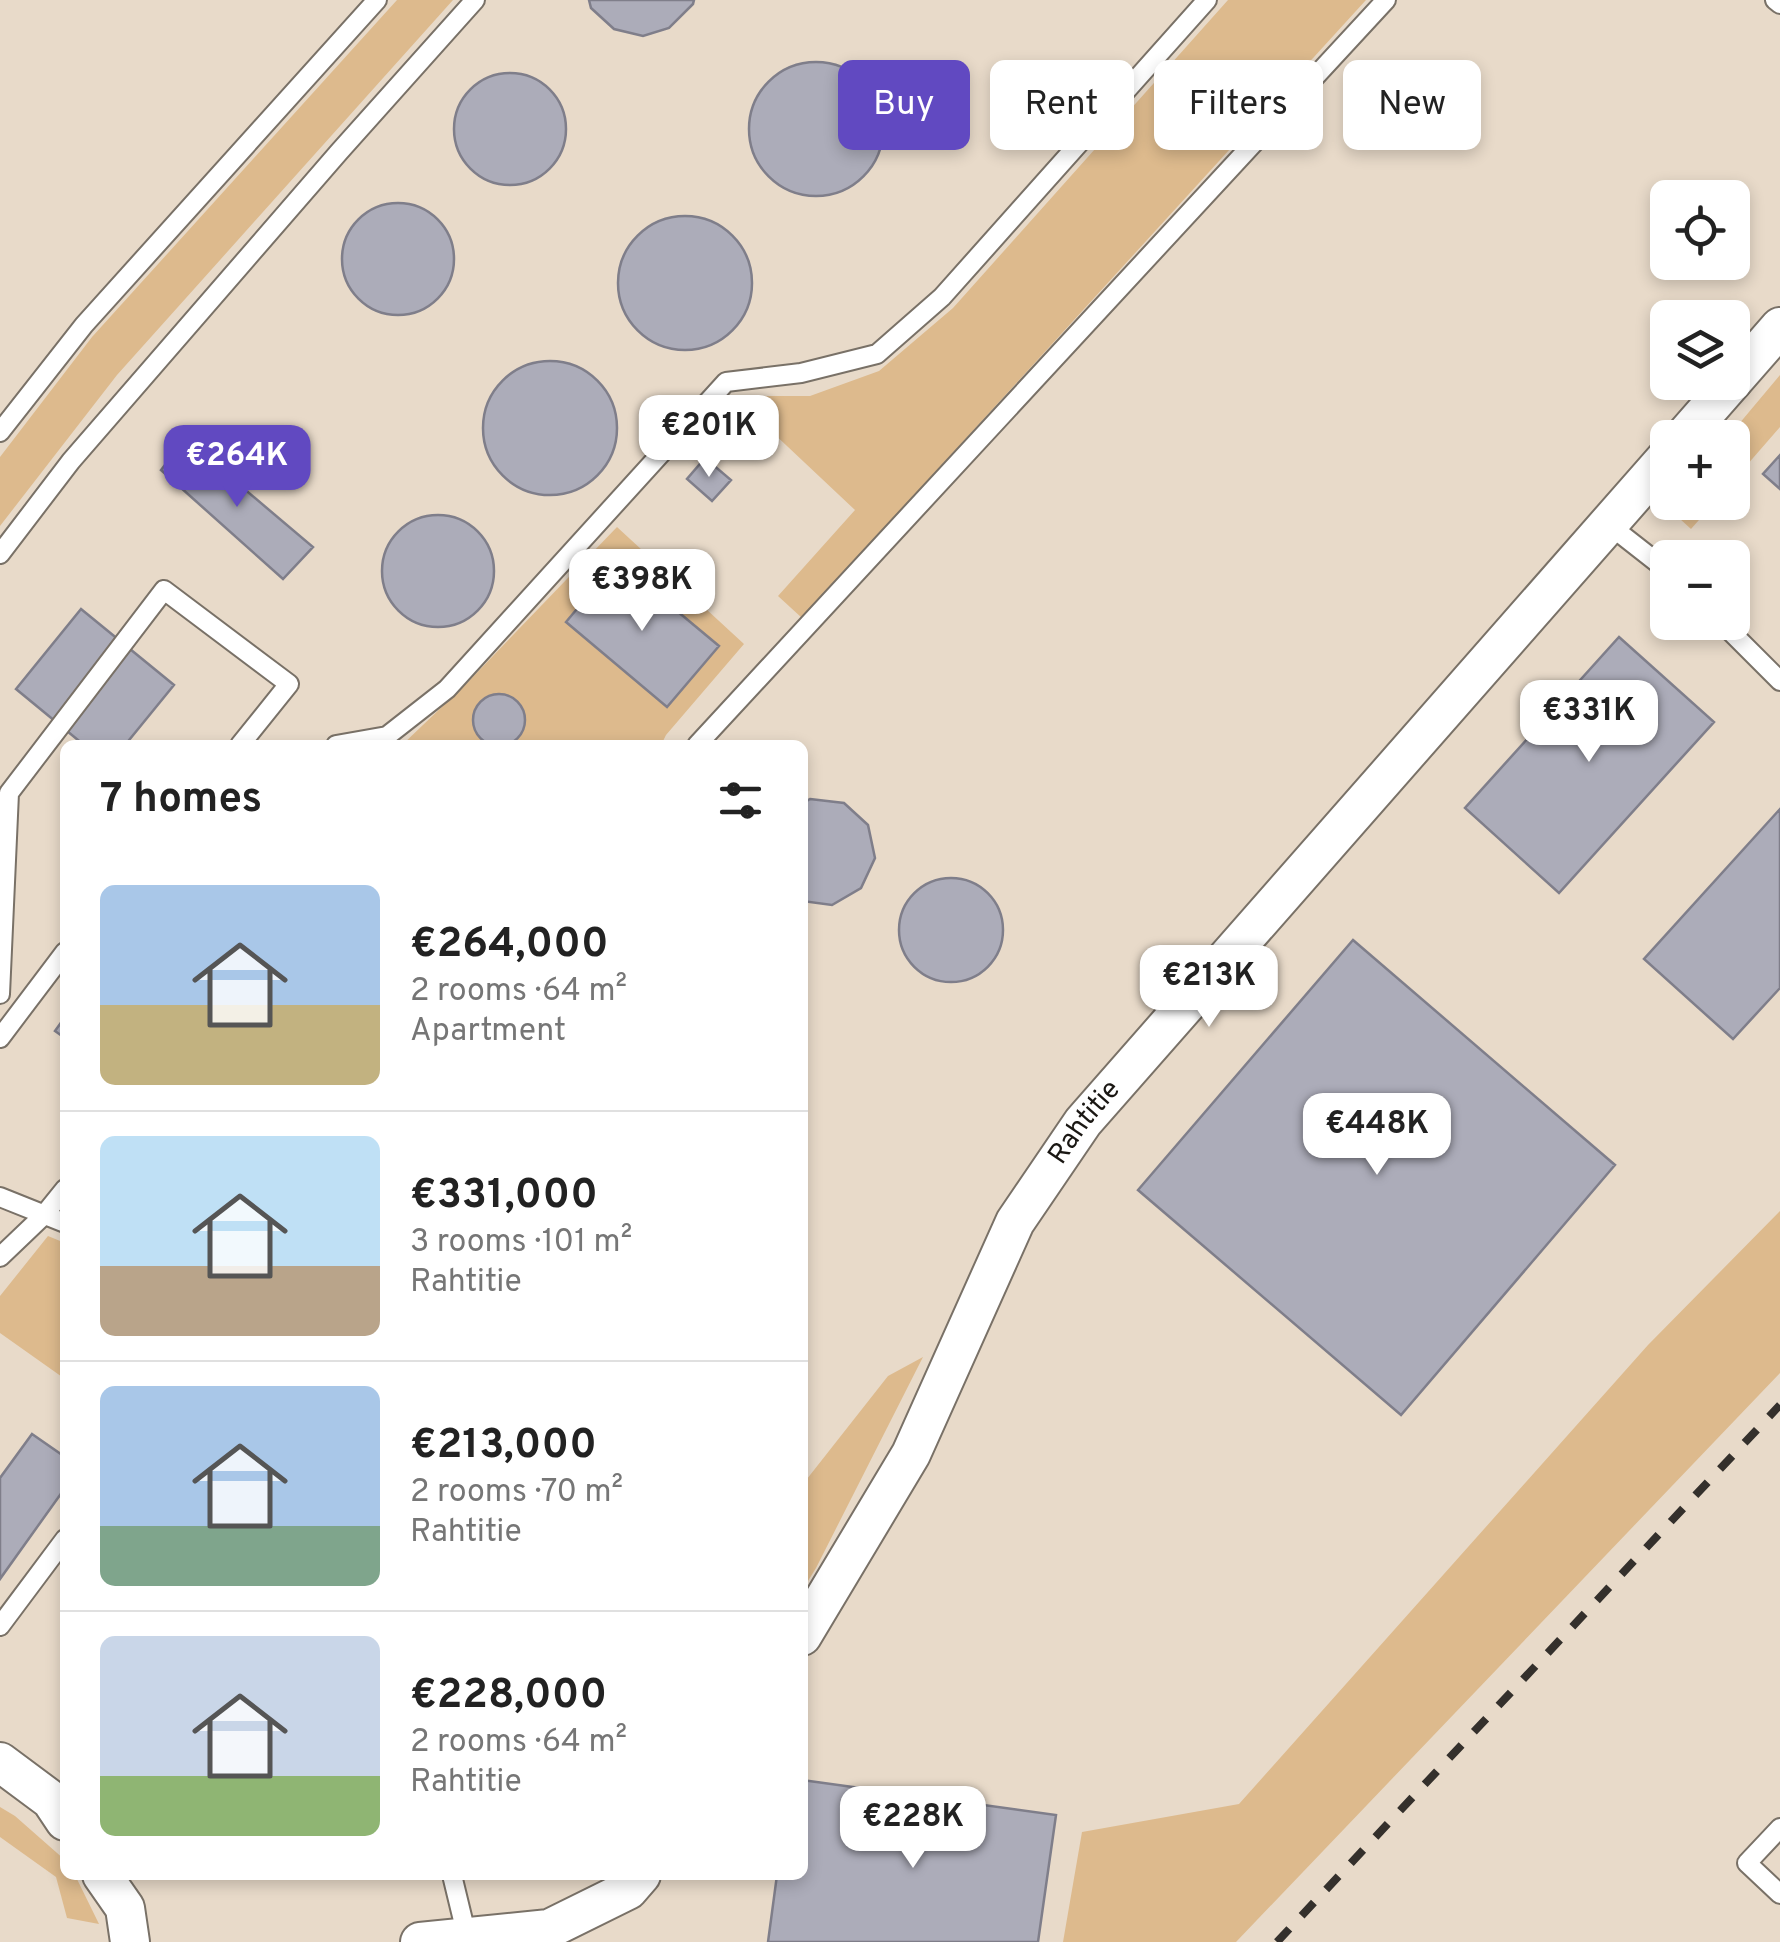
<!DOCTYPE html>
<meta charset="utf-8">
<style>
:root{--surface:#fff;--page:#f2f2f2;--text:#222;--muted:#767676;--line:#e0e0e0;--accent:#6149c1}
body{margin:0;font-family:Overpass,sans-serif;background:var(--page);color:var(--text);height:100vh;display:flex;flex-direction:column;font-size:38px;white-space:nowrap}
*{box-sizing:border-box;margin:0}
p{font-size:32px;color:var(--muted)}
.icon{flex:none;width:55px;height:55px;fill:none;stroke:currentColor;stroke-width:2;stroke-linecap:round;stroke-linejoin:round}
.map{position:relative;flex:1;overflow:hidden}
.panel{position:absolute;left:60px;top:740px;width:748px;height:1140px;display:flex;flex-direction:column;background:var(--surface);border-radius:15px;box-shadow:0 5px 15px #0003}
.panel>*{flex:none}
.top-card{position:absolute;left:838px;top:60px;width:792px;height:90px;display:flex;gap:20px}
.tools{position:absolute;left:1650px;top:180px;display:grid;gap:20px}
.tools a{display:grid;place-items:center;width:100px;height:100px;border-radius:15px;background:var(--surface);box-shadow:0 5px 15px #0003;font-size:50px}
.price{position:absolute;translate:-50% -85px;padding:0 22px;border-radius:20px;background:#fff;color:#222;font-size:32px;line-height:65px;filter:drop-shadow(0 2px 5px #0008)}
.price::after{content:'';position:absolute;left:50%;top:60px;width:30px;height:22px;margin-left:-15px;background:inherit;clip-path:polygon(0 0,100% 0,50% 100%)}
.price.selected{background:var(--accent);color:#fff}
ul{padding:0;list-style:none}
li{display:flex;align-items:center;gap:30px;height:250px;padding:0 40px}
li+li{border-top:2px solid var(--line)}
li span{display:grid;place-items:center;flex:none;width:280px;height:200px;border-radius:15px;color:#555}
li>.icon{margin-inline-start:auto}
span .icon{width:120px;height:120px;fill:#fffc;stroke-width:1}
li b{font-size:42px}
h2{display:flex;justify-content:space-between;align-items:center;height:120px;padding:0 40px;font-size:42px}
.pill{padding:0 35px;border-radius:15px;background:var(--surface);box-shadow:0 5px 15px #0003;font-size:35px;line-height:90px}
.pill.selected{background:var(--accent);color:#fff}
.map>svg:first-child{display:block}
</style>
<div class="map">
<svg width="1780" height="1942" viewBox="0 0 1780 1942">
<rect width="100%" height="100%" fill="#f0e7dc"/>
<path fill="#e8dac9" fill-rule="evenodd" d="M0 0H1780V1942H0ZM1668 198H1732V262H1668ZM1668 318H1732V382H1668ZM1668 438H1732V502H1668ZM1668 558H1732V622H1668ZM65 745H802V1875H65Z"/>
<path fill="#ddba8d" d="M397 0H453L117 375 0 526V457L92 337Z
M1228 0H1366L802 618 778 596 855 510 734 396H810L879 371 953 308Z
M1780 375V427L1733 481 1732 438 1728 437Z
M1673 503V502L1714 503 1691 529 1668 508Z
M617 527 744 644 666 735 661 745H402L467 683Z
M1780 1211V1373L1236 1942H1063L1082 1832 1239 1804 1648 1345Z
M48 1236 65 1243V1379L0 1333V1296Z
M923 1357 816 1568 803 1589V1484L888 1376Z
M0 1807 15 1816 65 1860V1875H75L99 1924 67 1918 56 1877 0 1837Z"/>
<path fill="#acacb9" stroke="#7f7e8a" stroke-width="2.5" d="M589 0H694L693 4 669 28 643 36 614 29 591 8Z
M749 129a67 67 0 1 1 134 0a67 67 0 1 1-134 0Z
M454 129a56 56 0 1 1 112 0a56 56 0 1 1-112 0Z
M342 259a56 56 0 1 1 112 0a56 56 0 1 1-112 0Z
M618 283a67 67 0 1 1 134 0a67 67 0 1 1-134 0Z
M483 428a67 67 0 1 1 134 0a67 67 0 1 1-134 0Z
M185 439 313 547 283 579 161 470Z
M1780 455V489L1763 474Z
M705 458 731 480 712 501 687 479Z
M382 571a56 56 0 1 1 112 0a56 56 0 1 1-112 0Z
M617 561 719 646 667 707 566 622Z
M81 609 174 685 125 745H84L16 689Z
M1619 637 1714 722 1559 893 1465 808Z
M473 720a26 26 0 1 1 52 0a26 26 0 1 1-52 0Z
M810 799 844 803 868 825 875 858 861 888 832 905 802 901V804Z
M1780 809V988L1733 1039 1644 959Z
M899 930a52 52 0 1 1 104 0a52 52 0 1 1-104 0Z
M1353 940 1615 1165 1401 1415 1138 1190Z
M65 1017V1038L55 1031Z
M32 1434 65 1457V1488L0 1579V1478Z
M802 1780 1056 1815 1038 1942H768L777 1875H802Z"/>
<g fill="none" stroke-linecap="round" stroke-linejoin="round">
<defs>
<path id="service" d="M1775 0 1780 4
M0 432 84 325 377 0
M1608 524 1668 571
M0 554 71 461 339 152 475 0
M1721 622 1780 681
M336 745 387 736 447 689 726 382 801 373 877 354 942 297 1207 0
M697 745 1386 0
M0 994 9 793 164 590 289 684 240 745
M0 1038 65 952
M0 1197 65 1223
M0 1257 44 1215 65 1189
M0 1626 65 1539
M1780 1828 1747 1863 1780 1894
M452 1875 467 1937"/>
<g id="minor">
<path d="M1732 382 1780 327"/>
<path d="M1683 438 1732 382"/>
<path id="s1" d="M802 1636 911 1454 1015 1222 1083 1122 1668 456"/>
<path d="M0 1762 51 1800 65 1821"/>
<path d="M102 1875 125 1908 130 1942"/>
<path d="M420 1942 549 1929 628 1890 641 1875"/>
</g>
</defs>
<use href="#service" stroke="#797167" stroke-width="22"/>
<use href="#minor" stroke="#797167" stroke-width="42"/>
<use href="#service" stroke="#fff" stroke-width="18"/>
<use href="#minor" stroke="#fff" stroke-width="38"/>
<path stroke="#34302c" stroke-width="8" stroke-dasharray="18 18" stroke-linecap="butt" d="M1277 1942 1780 1405"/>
</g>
<g text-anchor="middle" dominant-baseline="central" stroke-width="10" stroke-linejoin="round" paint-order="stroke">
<g font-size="28" fill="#1a1713" stroke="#fef4e9">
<text stroke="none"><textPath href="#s1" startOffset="588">Rahtitie</textPath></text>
</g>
</g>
</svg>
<div class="tools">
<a><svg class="icon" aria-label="locate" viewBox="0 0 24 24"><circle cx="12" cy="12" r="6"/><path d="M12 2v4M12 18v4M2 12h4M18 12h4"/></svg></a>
<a><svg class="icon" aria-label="layers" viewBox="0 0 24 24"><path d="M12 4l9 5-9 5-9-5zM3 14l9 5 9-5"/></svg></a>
<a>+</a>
<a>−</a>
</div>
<b class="price" style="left:709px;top:480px">€201K</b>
<b class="price selected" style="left:237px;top:510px">€264K</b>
<b class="price" style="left:642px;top:634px">€398K</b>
<b class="price" style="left:1589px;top:765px">€331K</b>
<b class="price" style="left:1209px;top:1030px">€213K</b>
<b class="price" style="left:1377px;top:1178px">€448K</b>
<b class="price" style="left:913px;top:1871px">€228K</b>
<div class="top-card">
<a class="pill selected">Buy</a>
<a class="pill">Rent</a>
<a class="pill">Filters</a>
<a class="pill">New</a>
</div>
<section class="panel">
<h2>7 homes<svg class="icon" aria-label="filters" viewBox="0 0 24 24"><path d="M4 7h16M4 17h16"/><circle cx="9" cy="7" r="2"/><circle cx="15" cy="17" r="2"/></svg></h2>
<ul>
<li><span style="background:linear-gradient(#a9c7e8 60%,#c2b280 0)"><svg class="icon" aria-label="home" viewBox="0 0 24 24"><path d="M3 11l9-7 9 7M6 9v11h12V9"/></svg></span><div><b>€264,000</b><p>2 rooms · 64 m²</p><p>Apartment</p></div></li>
<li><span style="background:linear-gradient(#bfe0f5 65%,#b9a48a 0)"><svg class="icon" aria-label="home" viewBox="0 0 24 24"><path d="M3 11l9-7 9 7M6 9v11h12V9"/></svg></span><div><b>€331,000</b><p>3 rooms · 101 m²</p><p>Rahtitie</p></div></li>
<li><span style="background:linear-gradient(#a9c7e8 70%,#7fa58c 0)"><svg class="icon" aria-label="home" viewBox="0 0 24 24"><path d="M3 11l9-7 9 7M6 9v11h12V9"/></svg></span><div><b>€213,000</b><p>2 rooms · 70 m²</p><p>Rahtitie</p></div></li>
<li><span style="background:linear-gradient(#c9d6e8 70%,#8fb573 0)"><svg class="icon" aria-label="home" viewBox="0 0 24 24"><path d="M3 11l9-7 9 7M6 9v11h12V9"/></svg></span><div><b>€228,000</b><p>2 rooms · 64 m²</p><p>Rahtitie</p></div></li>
</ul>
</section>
</div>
